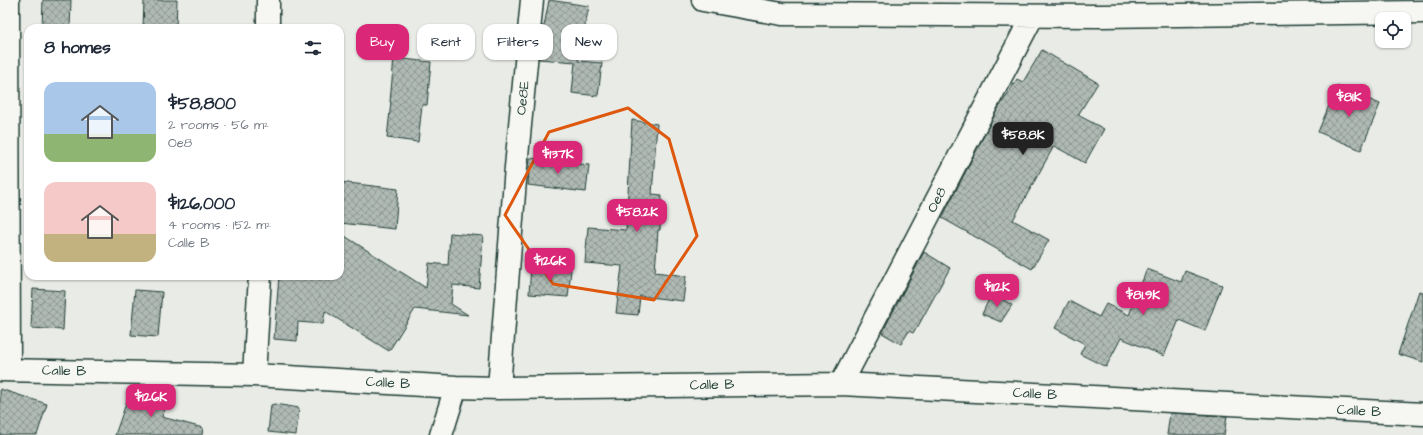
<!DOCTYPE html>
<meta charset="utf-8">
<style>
:root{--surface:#fff;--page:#f2f2f3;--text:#1f2937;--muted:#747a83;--accent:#db2777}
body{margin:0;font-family:"Architects Daughter",sans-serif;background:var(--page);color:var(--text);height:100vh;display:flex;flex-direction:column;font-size:15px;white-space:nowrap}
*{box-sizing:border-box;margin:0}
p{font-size:13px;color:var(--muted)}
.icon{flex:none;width:22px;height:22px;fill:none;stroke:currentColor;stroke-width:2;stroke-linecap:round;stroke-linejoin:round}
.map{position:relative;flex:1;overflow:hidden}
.drawer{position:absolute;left:24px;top:24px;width:320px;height:256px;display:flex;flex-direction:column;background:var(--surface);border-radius:12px;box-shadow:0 1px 3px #0004}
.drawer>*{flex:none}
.guide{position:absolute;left:356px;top:24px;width:380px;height:36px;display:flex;gap:8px}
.tools{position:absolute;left:1375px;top:12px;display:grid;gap:8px}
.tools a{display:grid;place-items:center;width:36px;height:36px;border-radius:8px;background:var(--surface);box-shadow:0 1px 3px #0004;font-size:20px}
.price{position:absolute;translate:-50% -34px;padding:0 9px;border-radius:8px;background:var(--accent);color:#fff;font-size:13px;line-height:26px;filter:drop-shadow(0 1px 2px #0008)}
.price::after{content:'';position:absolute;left:50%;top:24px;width:12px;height:9px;margin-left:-6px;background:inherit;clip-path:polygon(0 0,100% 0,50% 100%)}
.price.selected{background:#222;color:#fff}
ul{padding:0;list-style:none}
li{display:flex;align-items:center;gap:12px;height:100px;padding:0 20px}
li span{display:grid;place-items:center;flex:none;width:112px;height:80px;border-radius:12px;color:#555}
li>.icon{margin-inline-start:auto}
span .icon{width:48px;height:48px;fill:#fffc;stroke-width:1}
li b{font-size:17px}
h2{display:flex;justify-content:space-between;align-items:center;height:48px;padding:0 20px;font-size:17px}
.chip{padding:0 14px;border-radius:12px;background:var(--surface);box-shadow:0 1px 3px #0004;font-size:14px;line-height:36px}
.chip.selected{background:var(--accent);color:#fff}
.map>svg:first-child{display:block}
</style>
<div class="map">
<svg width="1423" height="435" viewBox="0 0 1423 435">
<defs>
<pattern id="building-cross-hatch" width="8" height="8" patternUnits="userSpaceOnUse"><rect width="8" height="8" fill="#b0bab5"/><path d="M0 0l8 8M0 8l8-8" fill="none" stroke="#8f9894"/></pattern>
</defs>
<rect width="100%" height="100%" fill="#e9ebe7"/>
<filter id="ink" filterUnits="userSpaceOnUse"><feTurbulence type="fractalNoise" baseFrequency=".025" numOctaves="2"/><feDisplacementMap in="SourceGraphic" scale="8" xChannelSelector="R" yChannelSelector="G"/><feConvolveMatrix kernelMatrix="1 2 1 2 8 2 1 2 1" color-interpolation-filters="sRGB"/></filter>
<g filter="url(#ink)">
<path fill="url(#building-cross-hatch)" stroke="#1f3d34" d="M43 0H71L70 28H42Z
M144 0H177L176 28H143Z
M549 0 589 6 578 61 602 63 598 96 572 93 575 62 539 59 542 26H544Z
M1042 50 1098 83 1078 115 1104 129 1085 163 1054 146 1013 220 1049 240 1032 269 942 218 996 112 1017 79 1023 82Z
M394 58 431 62 427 105H422L418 142 387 138 391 102H390Z
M1337 86 1380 104 1361 150 1318 132Z
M632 120 657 124 652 194 662 195 660 230H658L655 272 686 276 683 301 640 296 638 315 616 313 622 266 585 263 588 227 626 230Z
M530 158 589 165 586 192 528 185Z
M340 182 398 189 395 229 340 223Z
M340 233 426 288 429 263 448 265 450 233 483 236 479 288 453 285 451 304 468 315 415 309 389 351 325 311 323 324 298 322 297 341 274 339 279 276H340Z
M924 252 950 268 917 328H916L913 333 909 331 901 344 882 333Z
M531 266 571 270 568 297 529 294Z
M1147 269 1181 282 1185 271 1222 285 1205 331 1179 320 1164 356 1121 338 1106 367 1080 354 1085 344 1055 328 1069 301 1099 317 1106 304 1129 315Z
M33 289 65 291 63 330 31 328Z
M135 290 162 292 158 337 131 335Z
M1419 291 1423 292V362L1398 354Z
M992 293 1012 305 1001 322 982 314Z
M0 389 47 404 37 435H0Z
M131 389 168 401 162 417 203 428 202 435H115Z
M275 404 299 408 296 435 268 432 271 405Z
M1170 413 1227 416 1224 435H1167Z"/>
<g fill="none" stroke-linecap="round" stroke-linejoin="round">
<defs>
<path id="minor" d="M8 0 9 370
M703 0 782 14 1100 16 1423 12
M268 28V0
M0 370 254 375 456 387 499 388 841 384 1423 414
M254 375 260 276
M841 384 1032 17
M499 388 516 167 532 0
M441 435 456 387"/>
</defs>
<use href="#minor" stroke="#1f3d34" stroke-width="25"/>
<use href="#minor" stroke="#f6f6f2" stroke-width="22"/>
</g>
</g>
<path fill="none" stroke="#de580e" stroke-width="3" stroke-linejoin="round" d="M628 108 669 139 697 236 654 300 553 284 505 215 549 132Z"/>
<g text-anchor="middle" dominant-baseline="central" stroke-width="3.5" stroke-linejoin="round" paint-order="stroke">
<g font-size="14" fill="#1f3d34" stroke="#f6f6f2">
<text transform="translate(523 98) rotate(-84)">Oe8E</text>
<text transform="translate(937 200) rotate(-63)">Oe8</text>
<text transform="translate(64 371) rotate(1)">Calle B</text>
<text transform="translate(388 383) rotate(3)">Calle B</text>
<text transform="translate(712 385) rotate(-1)">Calle B</text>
<text transform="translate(1035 394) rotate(3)">Calle B</text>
<text transform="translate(1359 411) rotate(3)">Calle B</text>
</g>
</g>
</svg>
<div class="tools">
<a><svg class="icon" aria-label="locate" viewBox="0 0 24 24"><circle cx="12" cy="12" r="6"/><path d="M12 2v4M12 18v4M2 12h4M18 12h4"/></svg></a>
</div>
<b class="price" style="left:1349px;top:118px">$81K</b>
<b class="price selected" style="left:1023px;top:156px">$58.8K</b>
<b class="price" style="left:558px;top:175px">$137K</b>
<b class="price" style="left:637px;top:233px">$58.2K</b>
<b class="price" style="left:550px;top:282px">$126K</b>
<b class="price" style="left:997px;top:308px">$112K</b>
<b class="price" style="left:1143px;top:316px">$81.9K</b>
<b class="price" style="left:151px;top:418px">$126K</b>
<div class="guide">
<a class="chip selected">Buy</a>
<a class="chip">Rent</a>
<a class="chip">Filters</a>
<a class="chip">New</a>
</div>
<section class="drawer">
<h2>8 homes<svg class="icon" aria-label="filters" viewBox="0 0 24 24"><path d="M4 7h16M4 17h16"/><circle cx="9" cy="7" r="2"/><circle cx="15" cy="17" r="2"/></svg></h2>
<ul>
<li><span style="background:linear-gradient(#a9c7e8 65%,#8fb573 0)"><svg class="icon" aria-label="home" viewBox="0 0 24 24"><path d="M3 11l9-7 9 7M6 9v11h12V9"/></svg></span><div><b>$58,800</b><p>2 rooms · 56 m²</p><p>Oe8</p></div></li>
<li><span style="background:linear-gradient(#f6c9c9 65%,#c2b280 0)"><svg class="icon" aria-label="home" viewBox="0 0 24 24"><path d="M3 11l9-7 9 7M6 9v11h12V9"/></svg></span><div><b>$126,000</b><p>4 rooms · 152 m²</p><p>Calle B</p></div></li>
</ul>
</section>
</div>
